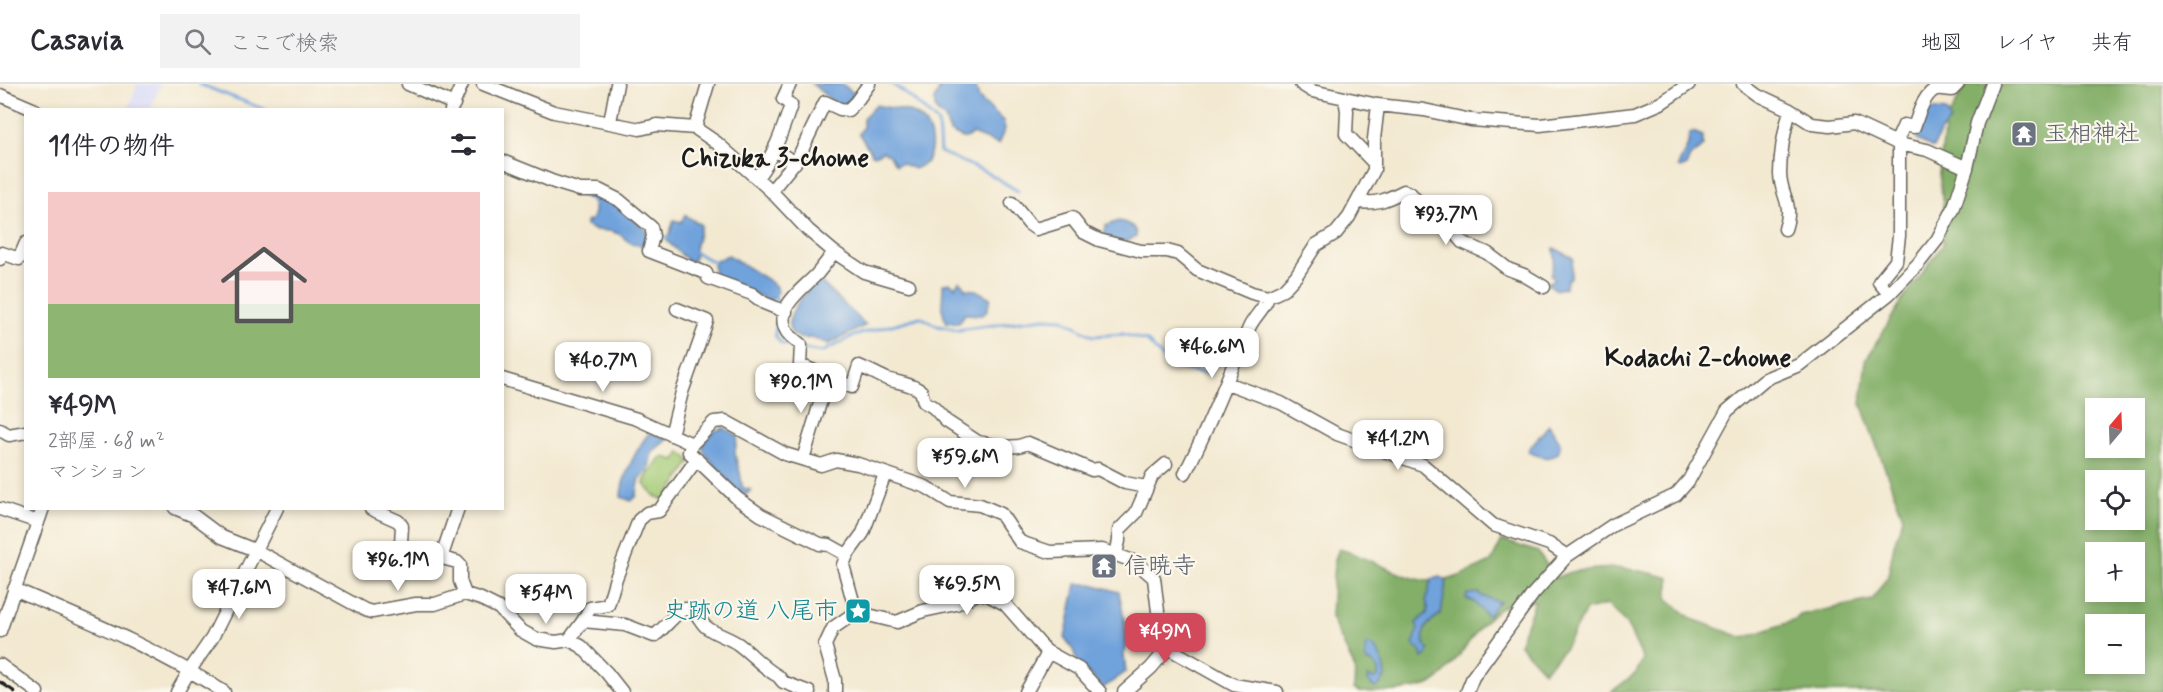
<!DOCTYPE html>
<html lang="ja">
<meta charset="utf-8">
<style>
:root{--surface:#fff;--page:#f2f2f3;--text:#2b2b33;--muted:#7c7c81;--line:#e1e1e2;--accent:#d1495b}
body{margin:0;font-family:Mynerve,"Klee One",sans-serif;background:var(--page);color:var(--text);height:100vh;display:flex;flex-direction:column;font-size:22px;white-space:nowrap}
*{box-sizing:border-box;margin:0}
p{font-size:20px;color:var(--muted)}
.icon{flex:none;width:33px;height:33px;fill:none;stroke:currentColor;stroke-width:2;stroke-linecap:round;stroke-linejoin:round}
.map{position:relative;flex:1;overflow:hidden}
.details{position:absolute;left:24px;top:24px;width:480px;height:402px;display:flex;flex-direction:column;background:var(--surface);border-radius:0px;box-shadow:0 3px 9px #0003}
.details>*{flex:none}
.needle{width:39px;rotate:19deg}
.controls{position:absolute;left:2085px;top:314px;display:grid;gap:12px}
.controls a{display:grid;place-items:center;width:60px;height:60px;border-radius:0px;background:var(--surface);box-shadow:0 3px 9px #0003;font-size:30px}
.price{position:absolute;translate:-50% -51px;padding:0 14px;border-radius:12px;background:#fff;color:#222;font-size:20px;line-height:39px;filter:drop-shadow(0 2px 3px #0008)}
.price::after{content:'';position:absolute;left:50%;top:36px;width:18px;height:14px;margin-left:-9px;background:inherit;clip-path:polygon(0 0,100% 0,50% 100%)}
.price.current{background:var(--accent);color:#fff}
ul{padding:0;list-style:none}
li{display:grid;align-content:center;gap:12px;height:318px;padding:0 24px}
li+li{border-top:2px solid var(--line)}
li span{display:grid;place-items:center;height:186px;border-radius:0px;color:#555}
li>.icon{margin-inline-start:auto}
span .icon{width:108px;height:108px;fill:#fffc;stroke-width:1}
li b{font-size:26px}
h2{display:flex;justify-content:space-between;align-items:center;height:72px;padding:0 24px;font-size:26px}
header{display:flex;align-items:center;gap:36px;box-sizing:border-box;height:84px;padding:0 30px;background:var(--surface);border-bottom:2px solid var(--line)}
header strong{font-size:28px}
nav{display:flex;gap:33px;margin-inline-start:auto;font-size:21px}
.search{width:420px;height:54px;background:var(--page);display:flex;align-items:center;gap:15px;box-sizing:border-box;padding:0 21px;border-radius:0px;color:var(--muted);font-size:22px}
.map>svg:first-child{display:block}
</style>
<header>
<strong>Casavia</strong>
<div class="search"><svg class="icon" aria-label="search" viewBox="0 0 24 24"><circle cx="10" cy="10" r="6"/><path d="M15 15l6 6"/></svg>ここで検索</div>
<nav><a>地図</a><a>レイヤ</a><a>共有</a></nav>
</header>
<div class="map">
<svg width="2163" height="608" viewBox="0 0 2163 608">
<rect width="100%" height="100%" fill="#fbf7ec"/>
<filter id="ink" filterUnits="userSpaceOnUse"><feTurbulence type="fractalNoise" baseFrequency=".0167" numOctaves="2"/><feDisplacementMap in="SourceGraphic" scale="12" xChannelSelector="R" yChannelSelector="G"/><feConvolveMatrix kernelMatrix="1 2 1 2 8 2 1 2 1" color-interpolation-filters="sRGB"/></filter>
<filter id="wash" filterUnits="userSpaceOnUse"><feTurbulence type="fractalNoise" baseFrequency=".008" numOctaves="4" result="noise"/><feDisplacementMap in="SourceGraphic" scale="24" xChannelSelector="R" yChannelSelector="G"/><feGaussianBlur stdDeviation="1.35" result="paint"/><feColorMatrix in="noise" values="0 0 0 0 0 0 0 0 0 0 0 0 0 0 0 0 0 1.4 0 .05"/><feComposite in="paint" operator="in"/></filter>
<g filter="url(#wash)">
<rect width="100%" height="100%" fill="#f3e9d1"/>
<path fill="#d5d8f9" d="M133 0H161L150 25H128L137 2Z"/>
<path fill="#a4cb76" stroke="#607449" stroke-width="1.5" d="M680 368 691 377 665 416 655 412 644 400C645 391 654 384 659 375L663 373 675 376Z"/>
<path fill="#83af67" stroke="#506642" stroke-width="1.5" fill-rule="evenodd" d="M1966 0H2163V608H1611L1636 589 1643 575 1626 539 1607 521 1586 526 1565 564 1544 587 1519 560 1535 517C1526 518 1515 518 1507 521 1475 534 1459 586 1429 601 1408 608 1382 608 1360 608L1354 605 1355 585 1331 533 1334 478 1339 465C1370 473 1397 493 1428 497 1448 500 1473 486 1491 478L1502 456 1538 468 1556 494C1566 488 1575 487 1587 486 1620 482 1638 485 1670 494L1667 514 1692 535 1744 554 1795 536 1800 531 1872 516 1888 492 1894 461 1903 433 1861 320 1866 276 1901 218 1943 161V118L1939 90 1945 40ZM2096 324H2134V363H2096ZM2096 396H2134V435H2096ZM2096 468H2134V507H2096ZM2096 540H2134V579H2096Z"/>
<path fill="#70a2db" stroke="#465f7c" stroke-width="1.5" d="M812 0H842L856 11 849 21H837Z
M942 0H975L979 14 1003 37 1005 45 998 60 972 50 966 54H962L950 48 945 35 936 27 934 16Z
M876 21C886 24 899 24 909 28 931 36 937 60 926 79L914 85 901 79 896 81 889 71 883 67 875 71 872 70 859 50 863 43V34Z
M1928 25 1946 27 1951 37 1941 47 1933 64 1917 56Z
M1693 48 1703 52V62L1689 74 1688 81 1680 84 1678 82 1687 63 1690 49Z
M588 111C611 113 628 131 645 145L647 150 645 163 629 158 619 150 610 147 594 146 586 142V138L591 136C597 125 594 121 588 111Z
M685 131 701 141 695 165 694 177 689 178 667 157 674 136 681 138Z
M1119 137C1128 139 1137 142 1136 153L1123 159 1105 153 1104 150 1105 142Z
M1554 164 1573 174 1571 193 1567 196 1566 203 1556 206 1547 199 1554 196 1553 192 1551 191 1555 175Z
M728 171 771 198 777 204 778 208 770 217 714 191 713 181 717 176Z
M818 195 866 241 829 260C823 258 816 255 810 254 805 254 806 255 800 254 771 243 808 206 818 195Z
M959 197 964 201 965 205 976 206 991 214 986 228 982 231 965 230 959 239 946 238C940 225 943 213 943 200L951 199 955 203Z
M1549 341 1560 358 1559 368C1549 378 1540 372 1528 368L1529 364Z
M724 344 738 352C734 370 734 369 739 385 742 392 740 397 743 404L751 406 746 411 739 408C732 400 705 373 703 365 701 360 705 356 708 353 713 347 717 345 724 344Z
M650 348 668 355 652 368 648 387 640 394 636 413 631 417 621 413C621 394 638 362 650 348Z
M1440 493 1447 497C1444 509 1443 518 1441 530 1426 539 1417 550 1429 566L1427 571 1422 574 1420 566 1413 561 1418 545 1416 539 1427 529 1428 523 1426 517 1431 495Z
M1076 500H1092L1119 508 1128 556 1124 571 1126 588 1103 604 1078 579 1075 569 1065 554Z
M1479 509 1482 512 1500 518 1496 520 1489 531H1486L1474 518 1466 515 1467 510Z
M1366 560C1380 563 1384 581 1385 593L1378 603 1374 604 1368 597V593L1375 595 1378 593C1379 586 1377 583 1372 578H1367C1364 572 1365 567 1366 560Z"/>
<g fill="none" stroke-linecap="round" stroke-linejoin="round">
<path stroke="#70a2db" stroke-width="3" d="M199 0 266 26
M893 0 917 19 938 39 940 68 988 89 1018 107
M581 111 594 117
M656 149 672 157
M691 166 717 180
M774 208 778 222
M778 228 775 251 781 259 795 263
M804 265 822 268 853 252 920 233 938 242 958 246 1045 234 1063 235 1093 252 1123 250 1147 257 1171 283 1209 290"/>
</g>
</g>
<g filter="url(#ink)">
<g fill="none" stroke-linecap="round" stroke-linejoin="round">
<defs>
<path id="minor" d="M408 0 454 20
M483 0 554 28 640 45 657 41 695 44 717 59 771 107 808 146 834 168 864 188 909 201
M1301 0 1312 7 1378 21 1424 26 1471 36 1540 41 1635 30 1661 19 1689 0
M1743 0 1758 11 1790 26 1812 40 1830 42 1854 39 1899 60 1927 66 1967 84
M0 11 35 26
M451 26 462 0
M610 38 617 0
M695 44 708 0
M1896 59 1904 41 1914 43C1918 32 1924 8 1937 5 1942 4 1947 6 1952 6L1958 0
M775 66 795 79
M502 77 554 98 580 106H599L619 116 651 143 653 152 649 167 706 189 708 194 752 210 764 219 786 228
M1374 79V55L1378 21
M757 94C774 71 782 48 791 21L783 15 790 0
M771 107 798 74 825 18 840 25 848 26 856 18 869 0
M1357 118C1378 120 1386 116 1404 107L1411 110 1429 132 1448 141 1462 158 1487 169 1508 185 1524 191 1544 203
M1012 119 1029 140 1036 145 1072 134 1083 148 1099 156 1141 167H1167L1178 170 1197 186 1252 209 1268 213 1283 206 1296 192 1316 161 1336 149 1349 133 1374 86V79L1346 50 1347 27 1345 14
M1785 145C1794 119 1781 113 1780 90 1780 68 1784 48 1790 26
M834 168C828 176 823 183 817 190 803 205 773 224 787 248 790 253 797 257 801 261L800 281 852 303 859 282C869 286 878 291 887 295 899 299 910 299 921 307L924 318 933 323 946 337 978 358 1005 363 1019 362 1028 359 1092 386 1098 385 1125 399 1146 403
M0 175 2 169 19 175 26 159
M1889 210 1879 198 1896 177 1899 152V60
M502 295 637 335 692 360
M1227 299 1281 319 1337 350 1423 381 1493 441 1549 460 1567 472
M0 346 9 351 26 348
M671 351 682 308 707 237 677 225
M803 375 828 293
M1185 389C1210 342 1228 292 1249 244 1254 232 1264 226 1268 213
M175 424 194 432 222 453 257 467 365 526 372 528 416 520H435L465 510 481 515 499 524 520 546 536 555 556 558 569 556 581 562 607 589 622 608
M0 425 38 438
M371 425 398 437 402 442 401 459 404 464 457 478 460 481V497L465 510
M1116 470 1119 457V446L1136 429 1152 392 1166 380
M847 471 829 461 820 460 761 431 738 415 689 368 692 360 714 338 725 337 785 370 821 381 836 376 858 380 926 403 950 418 980 421 1001 430 1020 458 1050 468 1102 466 1136 478 1154 494 1159 536 1168 564 1234 601 1277 608
M441 474 458 424
M14 505C86 536 158 565 224 608
M856 528 843 481 847 471 863 449 885 390
M583 537 625 541 654 552C662 547 678 526 685 525 696 524 699 536 705 542 714 550 728 553 738 560 752 570 763 584 778 592L783 598 809 608
M0 547 43 424
M569 556 583 537 590 524 608 521 616 494 639 436 647 429 659 427 697 375
M0 581 37 608
M177 608 190 586 212 554 277 424
M835 608V596L825 561 833 544 856 528 897 538 923 527 956 520 979 509 988 511 1005 520 1046 567 1079 585 1100 608
M1026 608 1048 569
M1124 608 1151 584 1168 564
M1467 608 1473 593 1533 510 1567 472 1613 441 1676 411 1689 396 1727 327 1765 295 1799 281 1889 210 1918 180 1937 156 1953 126 1967 84 1977 39 1992 0"/>
</defs>
<use href="#minor" stroke="#67645b" stroke-width="15"/>
<use href="#minor" stroke="#fff" stroke-width="12"/>
<path stroke="#1c1c1c" stroke-width="3" d="M0 598 15 608"/>
</g>
</g>
<defs>
<symbol id="temple-square" viewBox="-11 -11 22 22"><rect x="-9" y="-9" width="18" height="18" rx="4" fill="#6b7280" stroke="#fbf7ec"/><path d="M0-6L5-2H3V0L6.5 2.5H4V6H1.5V3h-3V6H-4V2.5H-6.5L-3 0V-2H-5Z" fill="#fff"/></symbol>
<symbol id="sight-square" viewBox="-11 -11 22 22"><rect x="-9" y="-9" width="18" height="18" rx="4" fill="#0f9aa8" stroke="#fbf7ec"/><path d="M0-6L1.8-2.2L6-1.7L2.9 1.2L3.7 5.4L0 3.3L-3.7 5.4L-2.9 1.2L-6-1.7L-1.8-2.2Z" fill="#fff"/></symbol>
</defs>
<g fill-rule="evenodd">
<use href="#temple-square" x="2009" y="35" width="30" height="30"/>
<use href="#temple-square" x="1089" y="467" width="30" height="30"/>
<use href="#sight-square" x="843" y="512" width="30" height="30"/>
</g>
<g text-anchor="middle" dominant-baseline="central" stroke-width="4.5" stroke-linejoin="round" paint-order="stroke">
<g font-size="24" fill="#5b616d" stroke="#fbf7ec" text-anchor="start">
<text x="2044" y="50">玉相神社</text>
<text x="1124" y="482">信暁寺</text>
</g>
<g font-size="24" fill="#0d838f" stroke="#fbf7ec" text-anchor="end">
<text x="838" y="527">史跡の道 八尾市</text>
</g>
<g font-size="26" font-weight="bold" fill="#1c1c1c" stroke="#fbf7ec">
<text x="775" y="75">Chizuka 3-chome</text>
<text x="1698" y="275">Kodachi 2-chome</text>
</g>
</g>
</svg>
<div class="controls">
<a><svg class="needle" viewBox="-14 -14 28 28"><path d="M0-13l5 13h-10z" fill="#e53935"/><path d="M0 13l5-13h-10z" fill="#7c7c81"/></svg></a>
<a><svg class="icon" aria-label="locate" viewBox="0 0 24 24"><circle cx="12" cy="12" r="6"/><path d="M12 2v4M12 18v4M2 12h4M18 12h4"/></svg></a>
<a>+</a>
<a>−</a>
</div>
<b class="price" style="left:1446px;top:162px">¥93.7M</b>
<b class="price" style="left:1212px;top:295px">¥46.6M</b>
<b class="price" style="left:603px;top:309px">¥40.7M</b>
<b class="price" style="left:801px;top:330px">¥90.1M</b>
<b class="price" style="left:1398px;top:387px">¥41.2M</b>
<b class="price" style="left:965px;top:405px">¥59.6M</b>
<b class="price" style="left:398px;top:508px">¥96.1M</b>
<b class="price" style="left:967px;top:532px">¥69.5M</b>
<b class="price" style="left:239px;top:536px">¥47.6M</b>
<b class="price" style="left:546px;top:541px">¥54M</b>
<b class="price current" style="left:1165px;top:580px">¥49M</b>
<section class="details">
<h2>11件の物件<svg class="icon" aria-label="filters" viewBox="0 0 24 24"><path d="M4 7h16M4 17h16"/><circle cx="9" cy="7" r="2"/><circle cx="15" cy="17" r="2"/></svg></h2>
<ul>
<li><span style="background:linear-gradient(#f6c9c9 60%,#8fb573 0)"><svg class="icon" aria-label="home" viewBox="0 0 24 24"><path d="M3 11l9-7 9 7M6 9v11h12V9"/></svg></span><div><b>¥49M</b><p>2部屋 · 68 m²</p><p>マンション</p></div></li>
</ul>
</section>
</div>
